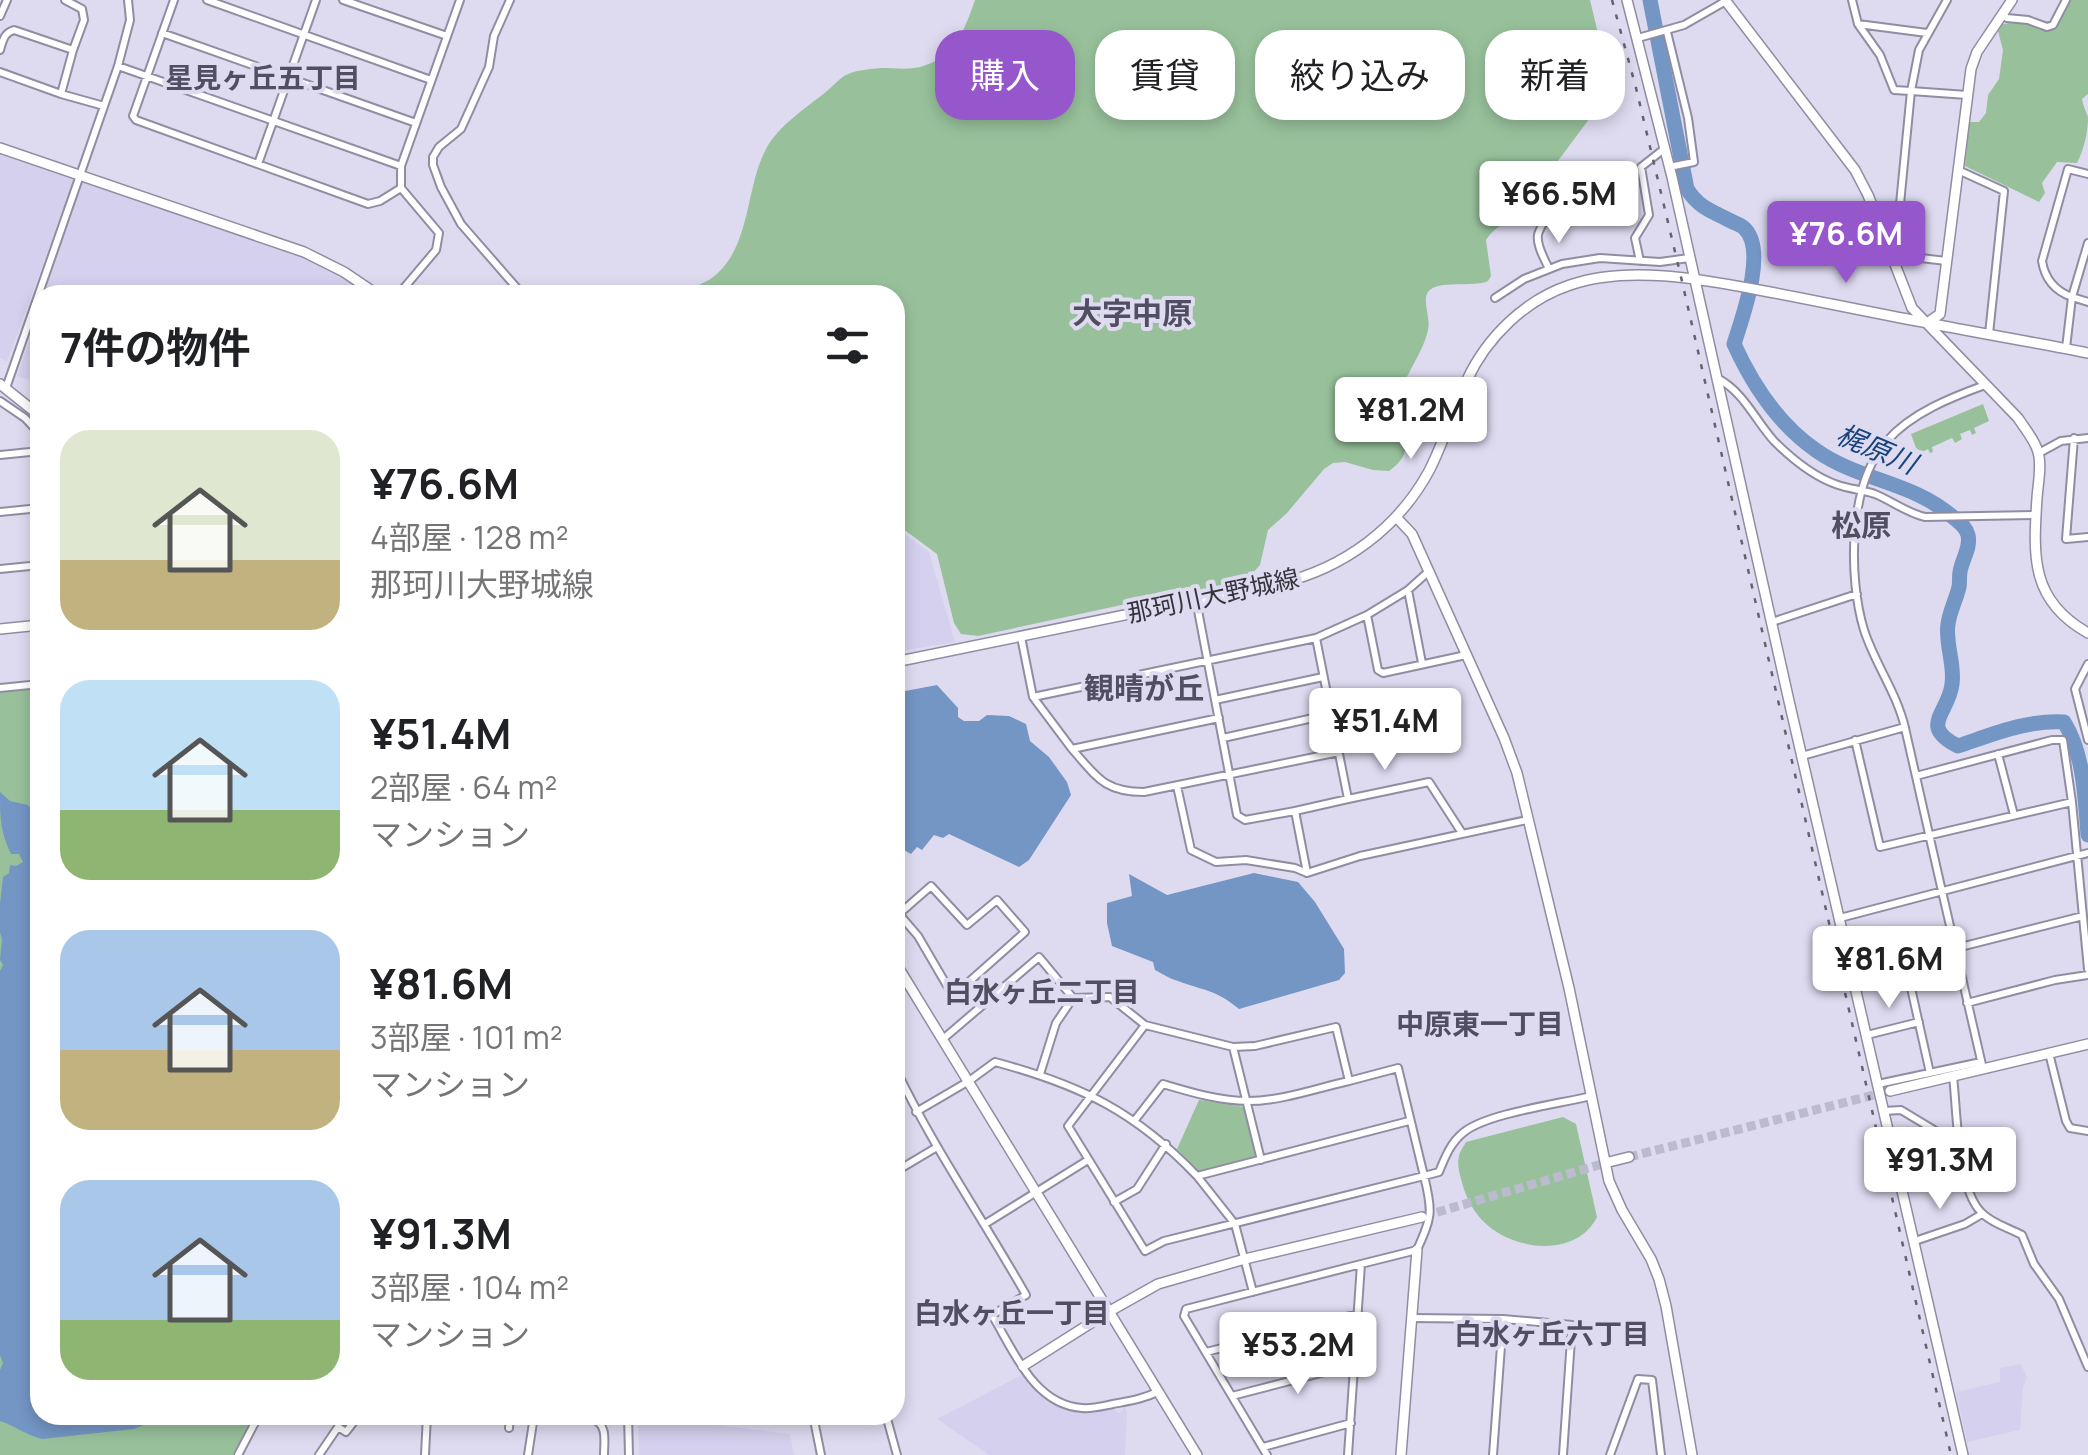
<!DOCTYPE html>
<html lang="ja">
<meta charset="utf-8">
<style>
:root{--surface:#fff;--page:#f6f6f6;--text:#202124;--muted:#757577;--accent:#9656cc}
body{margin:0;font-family:Manrope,"Noto Sans JP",sans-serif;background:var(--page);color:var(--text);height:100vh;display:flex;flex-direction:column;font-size:38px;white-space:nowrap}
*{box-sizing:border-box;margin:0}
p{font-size:32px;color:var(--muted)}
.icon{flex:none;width:55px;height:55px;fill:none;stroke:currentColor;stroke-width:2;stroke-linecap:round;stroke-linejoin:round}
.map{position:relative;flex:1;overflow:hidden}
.drawer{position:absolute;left:30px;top:285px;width:875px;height:1140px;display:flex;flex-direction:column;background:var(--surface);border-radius:30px;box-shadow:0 5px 15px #0003}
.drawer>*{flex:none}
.top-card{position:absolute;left:935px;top:30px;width:950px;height:90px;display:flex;gap:20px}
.price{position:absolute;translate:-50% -85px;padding:0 22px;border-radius:10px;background:#fff;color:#222;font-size:32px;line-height:65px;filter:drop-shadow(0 2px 5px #0008)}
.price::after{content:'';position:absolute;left:50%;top:60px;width:30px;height:22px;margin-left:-15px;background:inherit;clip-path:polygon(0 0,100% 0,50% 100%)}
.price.on{background:var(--accent);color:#fff}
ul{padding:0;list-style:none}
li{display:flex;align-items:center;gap:30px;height:250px;padding:0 30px}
li span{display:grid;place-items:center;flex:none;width:280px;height:200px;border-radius:30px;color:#555}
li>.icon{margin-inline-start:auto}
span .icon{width:120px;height:120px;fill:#fffc;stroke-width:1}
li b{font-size:42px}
h2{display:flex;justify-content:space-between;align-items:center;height:120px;padding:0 30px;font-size:42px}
.chip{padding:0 35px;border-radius:30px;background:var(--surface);box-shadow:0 5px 15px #0003;font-size:35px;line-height:90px}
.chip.on{background:var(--accent);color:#fff}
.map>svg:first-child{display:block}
</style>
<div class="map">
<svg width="2088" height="1455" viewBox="0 0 2088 1455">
<rect width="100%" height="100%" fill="#dedbf1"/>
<path fill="#d4d0ed" d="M0 154 74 179 7 362 0 358Z
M82 182 305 255 346 278 368 295H44Z
M40 308V383L17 376Z
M895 527 929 552 955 642 895 652Z
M2021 1364 2027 1378 2023 1388 2020 1430 1967 1442 1956 1392 2000 1382V1368Z
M1024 1374 1037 1393 1050 1404 1070 1410 1084 1412 1110 1408 1120 1413 1125 1406 1127 1413 1125 1455H989L937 1419Z
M702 1423 790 1434 794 1455H639L638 1424Z"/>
<path fill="#98c19b" d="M975 0H1590L1609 79 1607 95 1537 189 1534 221C1511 231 1504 214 1486 240L1491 276 1488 281C1473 288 1438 279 1428 292 1422 300 1431 319 1428 330 1425 345 1415 361 1409 373 1405 381 1397 384 1396 393 1394 422 1424 447 1389 471L1373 470 1345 462 1333 463 1324 469 1287 513 1268 530 1260 565 1246 581 1234 586 1145 600 978 636 961 634 954 623 937 554 895 523V295H673C685 290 698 286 709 280 752 251 744 190 766 149 779 125 806 108 827 91 832 87 838 80 844 76 855 70 869 69 881 68 894 68 908 70 920 67 955 58 964 31 975 0Z
M2070 0H2088V94L2082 99C2083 106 2086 111 2088 117 2088 133 2084 149 2077 163L2057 162 2042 183 2045 193 2039 202 1965 166 1969 122H1979L1986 113 1988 95 1999 79 2003 50 1998 31 2003 24 2024 21 2049 29 2056 27Z
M1983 404 1989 421 1974 428 1976 433 1972 435 1970 430 1960 434 1962 439 1955 443 1952 438 1932 447 1933 452 1930 453 1928 449 1922 452 1916 448 1911 434Z
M40 686V1415H255L233 1455H0V689Z
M1199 1100 1244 1107 1256 1157 1198 1171 1177 1149Z
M1563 1117 1576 1124 1597 1217C1576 1259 1511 1251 1482 1220 1471 1208 1465 1195 1461 1179 1459 1172 1457 1162 1459 1156 1460 1151 1464 1146 1466 1142Z"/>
<path fill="#7496c5" d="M937 685 958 708V717L964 721H979L987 715 1009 716 1026 724 1030 741 1049 757 1067 782 1071 795 1029 860 1019 867 949 834 943 838 934 835 922 850 917 847 911 854 897 846 899 837 895 820V693Z
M0 792 10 801 28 805 40 821V1415H167L134 1429 42 1439C26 1435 15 1426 0 1421V1370L3 1363 0 1355V971L3 965 0 960 2 939 0 933V904L3 877 9 873 10 865 16 866 23 862 19 854H11C0 831 0 816 0 792Z
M1254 873 1298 882 1315 902 1344 949 1345 973 1339 980 1239 1009C1215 989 1204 991 1178 981 1170 979 1163 974 1155 970L1153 962 1112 946 1107 923V903L1132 896 1129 874 1167 895Z"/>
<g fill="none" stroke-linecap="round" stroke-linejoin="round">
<path stroke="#7496c5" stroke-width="15" d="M1650 0 1687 189C1699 208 1712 211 1731 221 1736 224 1742 225 1745 229 1767 251 1742 318 1734 344 1753 386 1779 425 1817 451 1860 481 1914 482 1954 518 1960 523 1966 527 1968 535 1971 548 1962 559 1960 572 1959 577 1960 582 1959 587 1956 600 1950 610 1948 624 1945 644 1955 664 1952 684 1949 713 1918 726 1958 746 1994 734 2026 720 2064 722 2084 754 2085 798 2088 835"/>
<path stroke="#bcbacd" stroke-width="9" stroke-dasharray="9 4.5" stroke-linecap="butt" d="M1629 1157 1890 1091
M1424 1216 1609 1162"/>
<defs>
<path id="street" d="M174 0 133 116 136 120 368 204 380 201 401 188
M207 0 431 80
M343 0 447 36
M510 0 494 36 489 67 466 118 461 129 439 147 433 157V165L441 187 461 224 523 295
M1852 0 1858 24
M2003 15 2007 18 2028 20 2047 27 2053 25 2066 0
M0 16 7 0
M1667 32 1688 118 1694 162 1669 167
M162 33 416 123
M1927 33 1858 24 1880 55 1894 90 1911 91 1919 50 1947 0
M1638 38 1684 25 1726 1
M0 50C3 40 4 33 14 30L73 50
M118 66 401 166
M0 72 61 94 104 106
M61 94 73 50 84 20 82 9 65 0
M258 164 316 0
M1958 170 2004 191 1989 334
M2088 243 2072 297 2088 302
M1640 261 1635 238 1649 215 1641 167 1664 149
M1946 261 1921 258 1918 255 1900 204 1911 91 1967 95
M1549 269C1545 260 1536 245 1538 235 1539 227 1555 205 1559 195
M398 295 436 250 439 233 401 188V166L460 0
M1495 298 1524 279 1562 264 1600 258 1660 262 1689 258
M2066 348 2072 297C2055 291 2045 280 2042 261L2068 169 2088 174
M1717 378C1744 392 1755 420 1774 441 1792 459 1814 477 1838 485 1850 489 1863 490 1875 494 1892 501 1907 513 1925 517L2036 515
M6 388 118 66 130 20 128 0
M0 401 25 418 40 434
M2074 438 2066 539 2088 537
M2039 453 2061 441 2088 438
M0 455 40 451
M0 512 40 508
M0 569 40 565
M1408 590 1428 572
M1196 600 1237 815 1245 820 1295 811 1307 873 1360 856 1527 820
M1367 615 1408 590 1422 663
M1772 622 1857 594
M1021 637 1033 697 1316 638 1367 615 1378 670 1383 673 1466 655
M2088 664 2075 689 2088 740
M0 688 40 684
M1033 697 1072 749 1219 718
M1215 700 1323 677
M1223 738 1331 714
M1855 740 1880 847 2072 802
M1072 749C1097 777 1104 792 1144 792L1339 752
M1998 754 2014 815
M1802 756 1905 727
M1916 776 2052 740H2063L2072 802 2088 969
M1177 786 1191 850 1216 862 1246 860 1295 868 1307 873
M1348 799 1429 782 1462 833
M1295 811 1348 799 1316 638
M895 918 899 914 931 886 967 925 997 900 1025 932 953 996 918 936 899 914
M1840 918 2088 853
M1967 1003 2055 980 2088 975
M1145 1025 1068 1126 1145 1251 1164 1241 1424 1176 1398 1068 1349 1081
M1867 1035 1919 1022
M943 1039 1039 957 1073 998 1110 997 1145 1025 1233 1047 1255 1046 1336 1027 1349 1081C1317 1088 1282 1101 1248 1101 1219 1101 1190 1092 1163 1084L1135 1120
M1233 1047 1261 1160
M2049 1053 2066 1121 2070 1128 2088 1131
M895 1067C932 1146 983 1219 1026 1295L992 1315C1014 1351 1034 1405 1082 1408 1092 1409 1103 1406 1113 1404 1129 1401 1144 1399 1159 1391
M1983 1069C1956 955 1931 842 1905 728 1897 693 1875 664 1864 630 1848 577 1848 484 1887 441 1911 413 1952 397 1985 385
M1930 1073 1905 961 2083 916
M1040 1074 1056 1023 1073 998
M1953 1076C1957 1110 1957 1188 1981 1212 1991 1223 2009 1228 2022 1235L2034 1264 2059 1299 2088 1367
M1878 1084 1981 1062
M1884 1111 1901 1110 1959 1145
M916 1112 969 1081 995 1062C1081 1085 1136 1112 1197 1176L1409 1121
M895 1172 937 1147
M1197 1176 1235 1224 1253 1292
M1114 1202 1137 1189 1166 1144
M985 1224 1088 1160
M1915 1241 1965 1224 1982 1214
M1411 1318 1503 1319 1493 1455
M1503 1319 1572 1325 1563 1455
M1206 1352 1358 1314
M1232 1396 1355 1364
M628 1415 629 1455
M813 1415 821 1455
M886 1415 897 1455
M534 1417 593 1419C608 1425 604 1441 604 1455
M509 1428 510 1415
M1263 1447 1351 1423
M238 1455 259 1415
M319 1455 338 1427 346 1432 359 1415
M425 1455 427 1415
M528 1455 534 1416
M1267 1455 1184 1316 1186 1309 1361 1264
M1348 1455 1361 1264 1417 1250C1432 1217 1433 1212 1424 1176L1439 1172C1445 1157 1451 1142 1464 1132 1488 1113 1559 1104 1591 1096
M1610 1455 1638 1379 1652 1380 1661 1455"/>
<path id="secondary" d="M1627 0 1672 177 1789 701 1963 1455
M1725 0 1855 170 1868 195 1912 308 2018 418C2025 429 2035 440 2038 452 2042 465 2038 484 2037 498 2033 558 2031 601 2088 633
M0 148 304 252 344 272 378 295
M1927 323 1940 314 1971 69 1977 52 2012 0
M0 384 40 416
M1396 517 1412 534 1504 738 1517 773 1569 988 1609 1181 1622 1210 1651 1259 1659 1279 1666 1306 1692 1455
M0 629 40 625
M895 662 1281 583C1344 568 1398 528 1429 471 1444 442 1453 410 1467 380 1487 337 1525 300 1570 285 1627 265 1701 279 1759 290 1814 300 1868 312 1923 322 1978 333 2033 342 2088 353
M895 962 1197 1455
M1890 1091 2088 1044
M1609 1162 1629 1157
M1023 1366 1110 1311 1158 1284 1245 1259 1422 1217
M1401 1455 1417 1250"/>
</defs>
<use href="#street" stroke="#908da2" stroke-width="10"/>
<use href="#secondary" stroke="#908da2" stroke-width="12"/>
<use href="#street" stroke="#fff" stroke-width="6"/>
<use href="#secondary" stroke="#fff" stroke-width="9"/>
<path stroke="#64626e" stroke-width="2.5" stroke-dasharray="5 10" stroke-linecap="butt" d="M1612 0 1636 88 1681 277 1951 1455"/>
</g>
<g text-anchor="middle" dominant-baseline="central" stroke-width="8" stroke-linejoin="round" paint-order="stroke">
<g font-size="25" fill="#35343c" stroke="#dedbf1">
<text transform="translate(1213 595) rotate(-12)">那珂川大野城線</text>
</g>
<g font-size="28" font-weight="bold" fill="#514e61" stroke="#dedbf1">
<text x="263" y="77">星見ヶ丘五丁目</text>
<text x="1042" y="991">白水ヶ丘二丁目</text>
<text x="1480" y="1023">中原東一丁目</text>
<text x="1012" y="1312">白水ヶ丘一丁目</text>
<text x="1552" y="1333">白水ヶ丘六丁目</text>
</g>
<g font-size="28" font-style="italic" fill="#18447e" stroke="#dedbf1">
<text transform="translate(1877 448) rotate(23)">梶原川</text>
</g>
<g font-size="30" font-weight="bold" fill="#514e61" stroke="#dedbf1">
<text x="1132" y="312">大字中原</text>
<text x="1861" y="524">松原</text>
<text x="1144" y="687">観晴が丘</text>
</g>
</g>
</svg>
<b class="price" style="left:1559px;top:246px">¥66.5M</b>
<b class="price on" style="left:1846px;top:286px">¥76.6M</b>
<b class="price" style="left:1411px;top:462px">¥81.2M</b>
<b class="price" style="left:1385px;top:773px">¥51.4M</b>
<b class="price" style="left:1889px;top:1011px">¥81.6M</b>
<b class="price" style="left:1940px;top:1212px">¥91.3M</b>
<b class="price" style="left:1298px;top:1397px">¥53.2M</b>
<div class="top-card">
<a class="chip on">購入</a>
<a class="chip">賃貸</a>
<a class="chip">絞り込み</a>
<a class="chip">新着</a>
</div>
<section class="drawer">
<h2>7件の物件<svg class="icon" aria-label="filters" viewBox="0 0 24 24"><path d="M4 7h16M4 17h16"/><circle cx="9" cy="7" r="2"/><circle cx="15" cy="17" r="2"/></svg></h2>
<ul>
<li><span style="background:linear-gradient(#dfe7d0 65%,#c2b280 0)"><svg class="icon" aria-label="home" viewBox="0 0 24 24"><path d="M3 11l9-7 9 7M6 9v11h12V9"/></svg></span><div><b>¥76.6M</b><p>4部屋 · 128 m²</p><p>那珂川大野城線</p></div></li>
<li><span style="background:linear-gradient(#bfe0f5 65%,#8fb573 0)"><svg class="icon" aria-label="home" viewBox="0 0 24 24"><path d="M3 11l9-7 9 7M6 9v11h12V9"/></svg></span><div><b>¥51.4M</b><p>2部屋 · 64 m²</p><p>マンション</p></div></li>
<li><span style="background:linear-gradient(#a9c7e8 60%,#c2b280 0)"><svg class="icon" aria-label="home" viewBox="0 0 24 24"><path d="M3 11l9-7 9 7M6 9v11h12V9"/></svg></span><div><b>¥81.6M</b><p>3部屋 · 101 m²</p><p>マンション</p></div></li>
<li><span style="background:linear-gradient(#a9c7e8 70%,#8fb573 0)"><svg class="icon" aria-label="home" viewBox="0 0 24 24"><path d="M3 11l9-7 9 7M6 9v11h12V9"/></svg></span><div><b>¥91.3M</b><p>3部屋 · 104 m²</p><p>マンション</p></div></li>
</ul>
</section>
</div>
